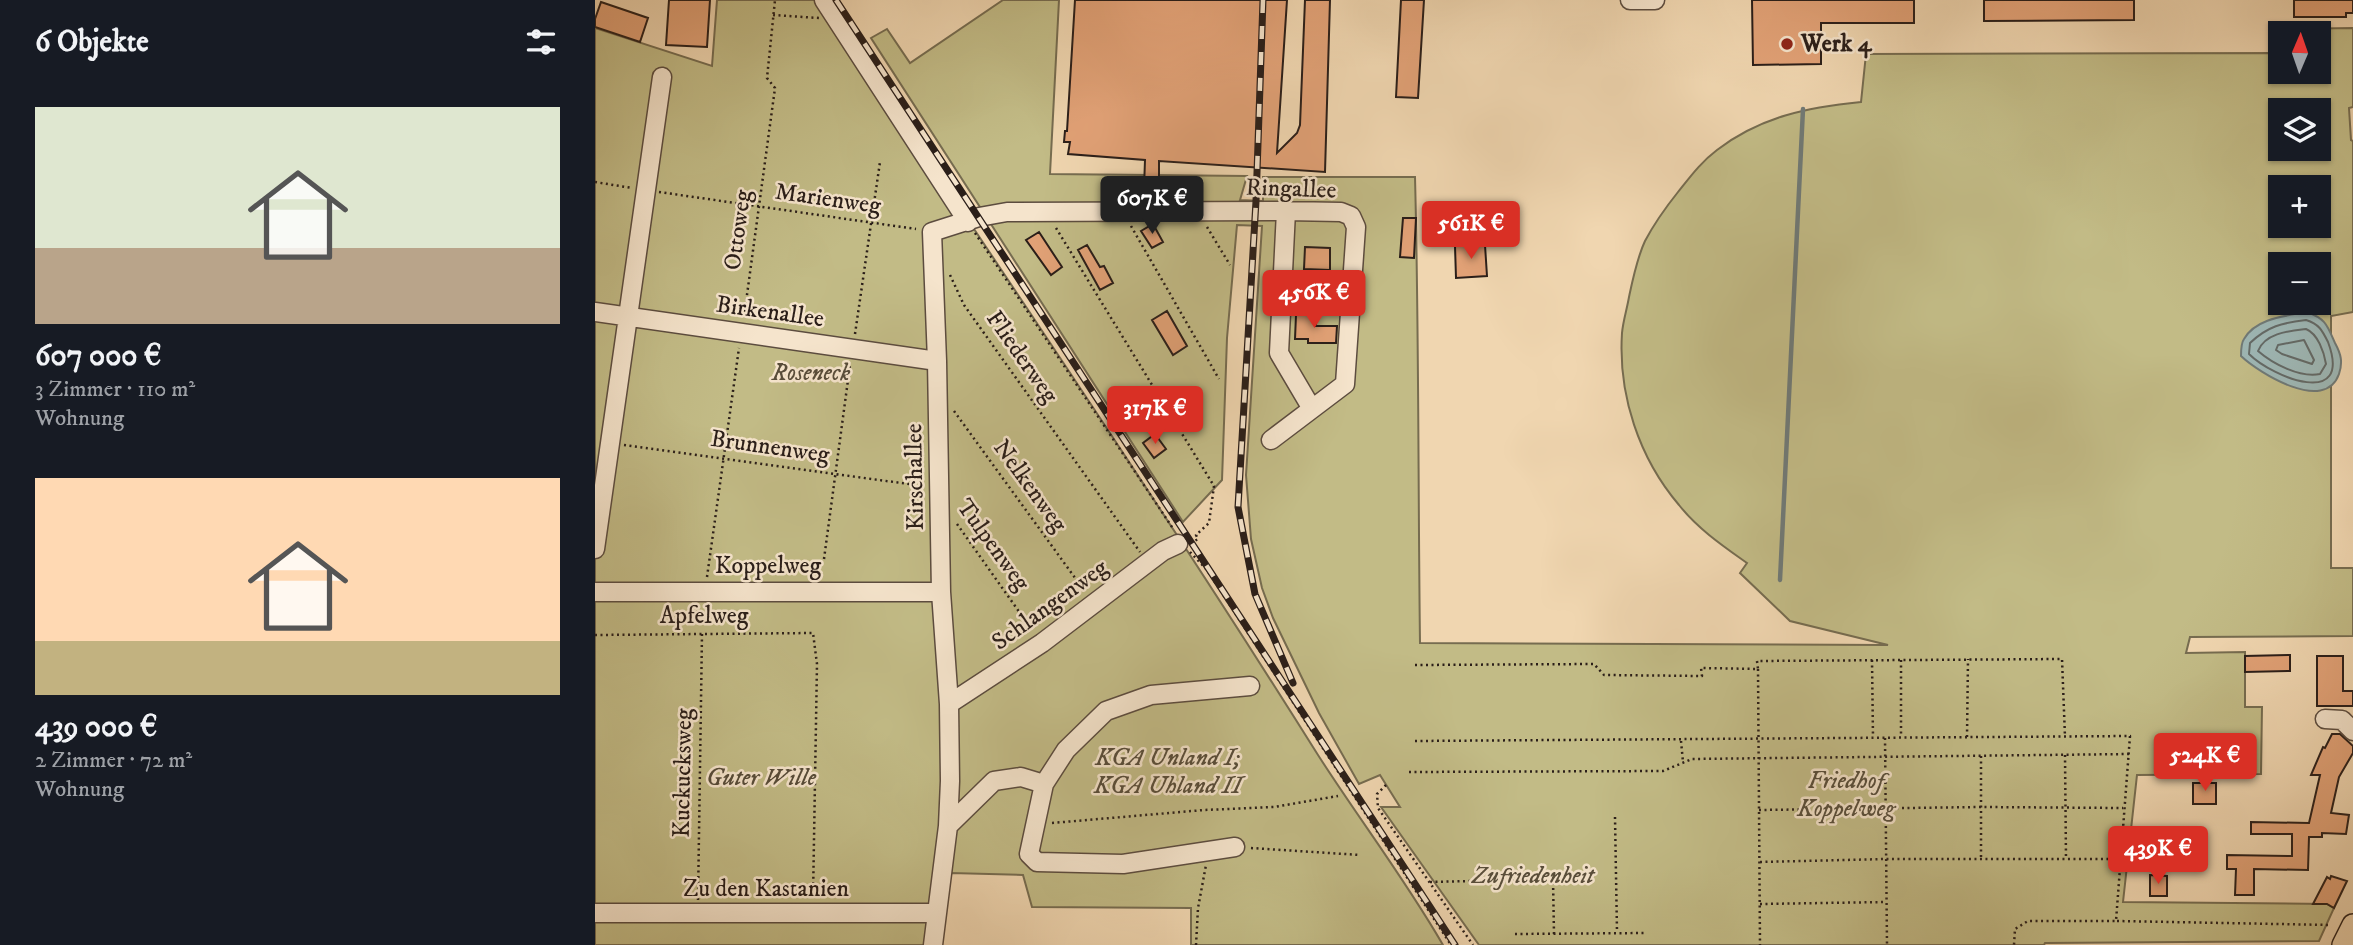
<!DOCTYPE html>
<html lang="de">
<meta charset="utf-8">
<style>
:root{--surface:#171b24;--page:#20242c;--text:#f1f3f6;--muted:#9ea1a6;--accent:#d93025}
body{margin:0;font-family:"IM FELL DW Pica",serif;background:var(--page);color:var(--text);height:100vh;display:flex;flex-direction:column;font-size:26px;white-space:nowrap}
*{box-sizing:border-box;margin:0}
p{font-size:23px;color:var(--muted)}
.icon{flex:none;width:38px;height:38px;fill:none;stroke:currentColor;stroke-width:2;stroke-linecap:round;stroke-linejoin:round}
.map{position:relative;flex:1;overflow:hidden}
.drawer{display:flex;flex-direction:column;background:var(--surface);width:595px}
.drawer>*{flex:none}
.needle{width:46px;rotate:2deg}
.fabs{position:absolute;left:1673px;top:21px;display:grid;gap:14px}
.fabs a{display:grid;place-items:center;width:63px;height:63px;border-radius:0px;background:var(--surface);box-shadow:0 2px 5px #0004;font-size:35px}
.price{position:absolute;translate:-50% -60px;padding:0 16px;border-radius:7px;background:var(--accent);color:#fff;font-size:23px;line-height:46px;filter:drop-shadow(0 2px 4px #0008)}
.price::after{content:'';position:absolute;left:50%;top:42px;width:21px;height:16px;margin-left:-10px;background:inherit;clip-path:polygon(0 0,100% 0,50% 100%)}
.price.selected{background:#222;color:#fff}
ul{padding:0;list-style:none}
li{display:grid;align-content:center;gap:14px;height:371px;padding:0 35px}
li span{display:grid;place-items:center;height:217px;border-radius:0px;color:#555}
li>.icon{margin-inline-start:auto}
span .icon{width:126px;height:126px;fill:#fffc;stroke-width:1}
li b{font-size:30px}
h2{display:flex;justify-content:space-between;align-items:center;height:84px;padding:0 35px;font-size:30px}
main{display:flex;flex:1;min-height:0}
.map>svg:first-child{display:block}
</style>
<main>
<section class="drawer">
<h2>6 Objekte<svg class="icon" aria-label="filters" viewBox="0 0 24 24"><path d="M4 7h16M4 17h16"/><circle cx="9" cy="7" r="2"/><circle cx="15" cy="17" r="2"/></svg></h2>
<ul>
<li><span style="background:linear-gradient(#dfe7d0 65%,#b9a48a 0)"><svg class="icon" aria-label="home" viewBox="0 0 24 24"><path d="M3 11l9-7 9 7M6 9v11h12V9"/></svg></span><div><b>607 000 €</b><p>3 Zimmer · 110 m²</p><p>Wohnung</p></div></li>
<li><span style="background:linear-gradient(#ffd9b3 75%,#c2b280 0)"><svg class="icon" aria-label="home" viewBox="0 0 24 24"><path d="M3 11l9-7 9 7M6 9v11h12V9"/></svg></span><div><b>439 000 €</b><p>2 Zimmer · 72 m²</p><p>Wohnung</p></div></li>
</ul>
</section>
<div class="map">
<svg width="1758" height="945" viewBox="0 0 1758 945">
<rect width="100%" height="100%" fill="#f0d6b0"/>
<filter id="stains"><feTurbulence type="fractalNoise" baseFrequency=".00286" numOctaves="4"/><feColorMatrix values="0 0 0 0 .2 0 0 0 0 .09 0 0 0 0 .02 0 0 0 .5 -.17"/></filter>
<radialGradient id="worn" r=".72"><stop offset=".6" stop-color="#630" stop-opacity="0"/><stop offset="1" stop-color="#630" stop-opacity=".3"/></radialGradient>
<path fill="#c2bb86" stroke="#766c50" stroke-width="2" fill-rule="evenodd" d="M122 0H226C393 251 563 500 723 755 764 819 810 879 848 945H596V908L437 907 428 875 356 873 343 945H0V28L117 66Z
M408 0H464L455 174 652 176 645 200 668 201V177H820C824 332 823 487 825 643L1293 645 1195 621 1145 573 1152 563C1128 546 1103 529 1084 505 1044 458 1023 395 1027 333 1028 321 1032 309 1034 297 1038 278 1042 258 1050 241 1059 224 1071 207 1083 192 1095 177 1106 162 1122 150 1165 117 1213 107 1266 102L1271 54 1685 53V72H1724V33H1692L1691 29 1758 28V107L1754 108 1756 140 1758 141V312L1736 316V568H1758V636L1595 637 1591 653 1650 652V707H1667L1666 774 1542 775 1528 902 1732 904 1739 908 1724 941 1450 943 1449 945H884L786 807H805L785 775 764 784 724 713 678 618 667 588 656 539 651 475 667 226 642 225 632 338 627 480 588 522 276 38 292 29 315 63ZM1685 110H1724V149H1685ZM1685 187H1724V226H1685ZM1685 264H1724V303H1685Z"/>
<path fill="#9eb7b5" stroke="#707a77" stroke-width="2" d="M1712 312C1731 319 1732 325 1740 343 1746 354 1748 362 1744 374 1730 414 1664 373 1646 356 1646 351 1646 343 1649 339 1661 318 1691 316 1712 312Z"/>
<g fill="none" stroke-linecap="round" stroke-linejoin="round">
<path stroke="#646a67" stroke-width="2" d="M1711 320C1724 324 1727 330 1733 342 1758 409 1678 378 1654 354L1655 343C1673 326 1687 323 1711 320Z
M1711 329C1723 334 1729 352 1731 364L1725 374C1705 378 1678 364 1663 351 1670 333 1694 331 1711 329Z
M1709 340 1719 360 1717 364 1687 354 1681 350 1683 345Z"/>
<path stroke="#707a77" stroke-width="4.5" d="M1185 580 1208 109"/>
</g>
<path fill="#e1a176" stroke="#2a1e19" stroke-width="2" d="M74 0H115L112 47 71 45Z
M480 0H692L682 153 702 133 705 125 710 0H735L730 172 564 161V189H549L550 160 473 154 475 142H469L470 131H472Z
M806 0H829L823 98 801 97Z
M1157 0H1319V23H1226V64L1158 65Z
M1389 0H1539V20L1389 21Z
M1699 0H1758V13H1751V17H1699Z
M6 2 53 18 45 42 0 27V19Z
M808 218H821L819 258 805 257Z
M558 224 568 242 557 248 546 231Z
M444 232 467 267 456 275 431 240Z
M492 245 505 267 509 266 518 283 505 290 483 250Z
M890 245 892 276 861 278 860 246Z
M710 247 735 248V270L709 269Z
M572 311 592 346 578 355 557 320Z
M708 311H721V326H742L741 343H713V339H700L701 315H708Z
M560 434 571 449 559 458 548 443Z
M1695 655V671L1650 672V656Z
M1722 656H1748V691H1758V706H1722Z
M1737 734H1745L1758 746V753L1744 777 1736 813 1754 815 1751 834 1727 833V837H1714L1713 870 1659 869V895H1640L1641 869H1632V855L1697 856V834H1656V822L1714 823 1725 775H1716L1728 747 1730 748Z
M1598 783H1621V804H1598Z
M1555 875 1572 876V896H1555Z
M1736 876 1752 881 1739 908 1732 904H1718L1732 877 1735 879Z"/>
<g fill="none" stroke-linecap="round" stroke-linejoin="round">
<defs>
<path id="minor" d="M229 0 373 222
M1035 0H1060
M691 211 684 353 717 409
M0 312 342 361
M0 549 67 77
M0 592H346
M354 704 447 643 568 551 583 544
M1730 719 1747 720 1758 731
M449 784 471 750 511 711 556 695 655 686
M353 826 399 781 426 777 449 784 434 854 442 862 528 864 640 847
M0 913H342
M338 945 353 826 355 781 354 704 346 592 342 361 337 232 384 217 412 212 691 211 746 212 756 216 761 227 750 384 676 440"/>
<path id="major" d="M1748 945 1758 925"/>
</defs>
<use href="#minor" stroke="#5c4c3f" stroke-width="21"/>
<use href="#major" stroke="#2a1e19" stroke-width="24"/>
<path stroke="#2a1e19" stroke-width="2.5" stroke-dasharray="2 3.5" stroke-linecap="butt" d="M178 15 224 18
M0 182 37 188
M64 192 321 229
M536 226 624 379
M612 227 635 265
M461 228 619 486 614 523 601 535 603 539 598 542
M380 233 579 530
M355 275 369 305 545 552
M149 317 180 88 172 78 180 0
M260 334 285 162
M359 411 491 593
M29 445 328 486
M362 524 437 630
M595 552 612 570 856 945
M229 559 255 365
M112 577 144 348
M0 635 218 633 222 664 218 898
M1277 660 1278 737
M1306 660V737
M820 665 999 664 1009 675 1107 676 1106 668 1163 669 1162 661 1467 659 1470 737
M1163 669 1165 945
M1372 737 1373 659
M1290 738 1292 945
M820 741 1535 736 1521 921H1433L1420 929 1419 945
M1086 741 1088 762
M1470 755 1471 859
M1386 756V857
M814 772 1068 771 1097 759 1535 754
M791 785 782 794 783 808 878 945
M1164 810 1386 807 1528 808
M1020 817 1022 932
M457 823 609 810 679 807 743 796
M656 848 765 855
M1165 862 1291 859H1525
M835 882 958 879 959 934
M103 900 107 634
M1165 904 1291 902
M1522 921 1736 925
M920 934 1052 933
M601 945 603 908 611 865"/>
<use href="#minor" stroke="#f5e4cc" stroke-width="18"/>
<use href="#major" stroke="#f0d6b0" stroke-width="21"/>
<defs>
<path id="rail" d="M241 0 860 945
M668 0 661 201 643 507 660 594 698 683"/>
</defs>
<use href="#rail" stroke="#2a1e19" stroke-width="7"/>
<use href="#rail" stroke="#f5e4cc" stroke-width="4.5" stroke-dasharray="13" stroke-linecap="butt"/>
</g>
<circle fill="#8f2418" stroke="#f5e4cc" stroke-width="2.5" cx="1192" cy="44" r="7"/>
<g text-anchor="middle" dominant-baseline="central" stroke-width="5" stroke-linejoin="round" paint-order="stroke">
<g font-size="24" font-weight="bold" fill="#2a1e19" stroke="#f5e4cc" text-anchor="start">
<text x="1206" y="44">Werk 4</text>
</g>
<g font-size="24" fill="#2a1e19" stroke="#f5e4cc">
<text transform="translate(696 189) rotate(2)">Ringallee</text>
<text transform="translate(233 199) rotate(8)">Marienweg</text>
<text transform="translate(143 230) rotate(-82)">Ottoweg</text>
<text transform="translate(175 312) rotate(8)">Birkenallee</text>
<text transform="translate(427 357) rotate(55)">Fliederweg</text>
<text transform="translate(175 447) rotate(8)">Brunnenweg</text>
<text transform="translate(320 477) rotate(-91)">Kirschallee</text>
<text transform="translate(435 486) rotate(54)">Nelkenweg</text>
<text transform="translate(398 545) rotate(54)">Tulpenweg</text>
<text x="173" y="566">Koppelweg</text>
<text transform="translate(455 605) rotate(-36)">Schlangenweg</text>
<text x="109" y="616">Apfelweg</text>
<text transform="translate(88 773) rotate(-89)">Kuckucksweg</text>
<text x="171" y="889">Zu den Kastanien</text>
</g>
<g font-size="24" font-style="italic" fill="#584d3a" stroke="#f5e4cc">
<text x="216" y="373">Roseneck</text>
<text x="573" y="758">KGA Unland I;<tspan x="573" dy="28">KGA Uhland II</tspan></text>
<text x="166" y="778">Guter Wille</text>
<text x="1251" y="781">Friedhof<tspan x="1251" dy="28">Koppelweg</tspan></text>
<text x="938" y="876">Zufriedenheit</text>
</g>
</g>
<rect width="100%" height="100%" filter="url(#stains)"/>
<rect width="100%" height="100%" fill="url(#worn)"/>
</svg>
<div class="fabs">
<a><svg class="needle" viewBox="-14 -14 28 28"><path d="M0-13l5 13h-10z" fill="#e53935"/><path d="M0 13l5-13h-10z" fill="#9ea1a6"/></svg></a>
<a><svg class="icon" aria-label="layers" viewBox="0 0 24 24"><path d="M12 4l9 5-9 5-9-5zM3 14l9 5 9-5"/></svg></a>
<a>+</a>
<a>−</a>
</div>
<b class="price selected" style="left:557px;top:236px">607K €</b>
<b class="price" style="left:876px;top:261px">561K €</b>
<b class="price" style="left:719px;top:330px">456K €</b>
<b class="price" style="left:560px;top:446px">317K €</b>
<b class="price" style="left:1610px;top:793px">524K €</b>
<b class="price" style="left:1563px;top:886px">439K €</b>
</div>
</main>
